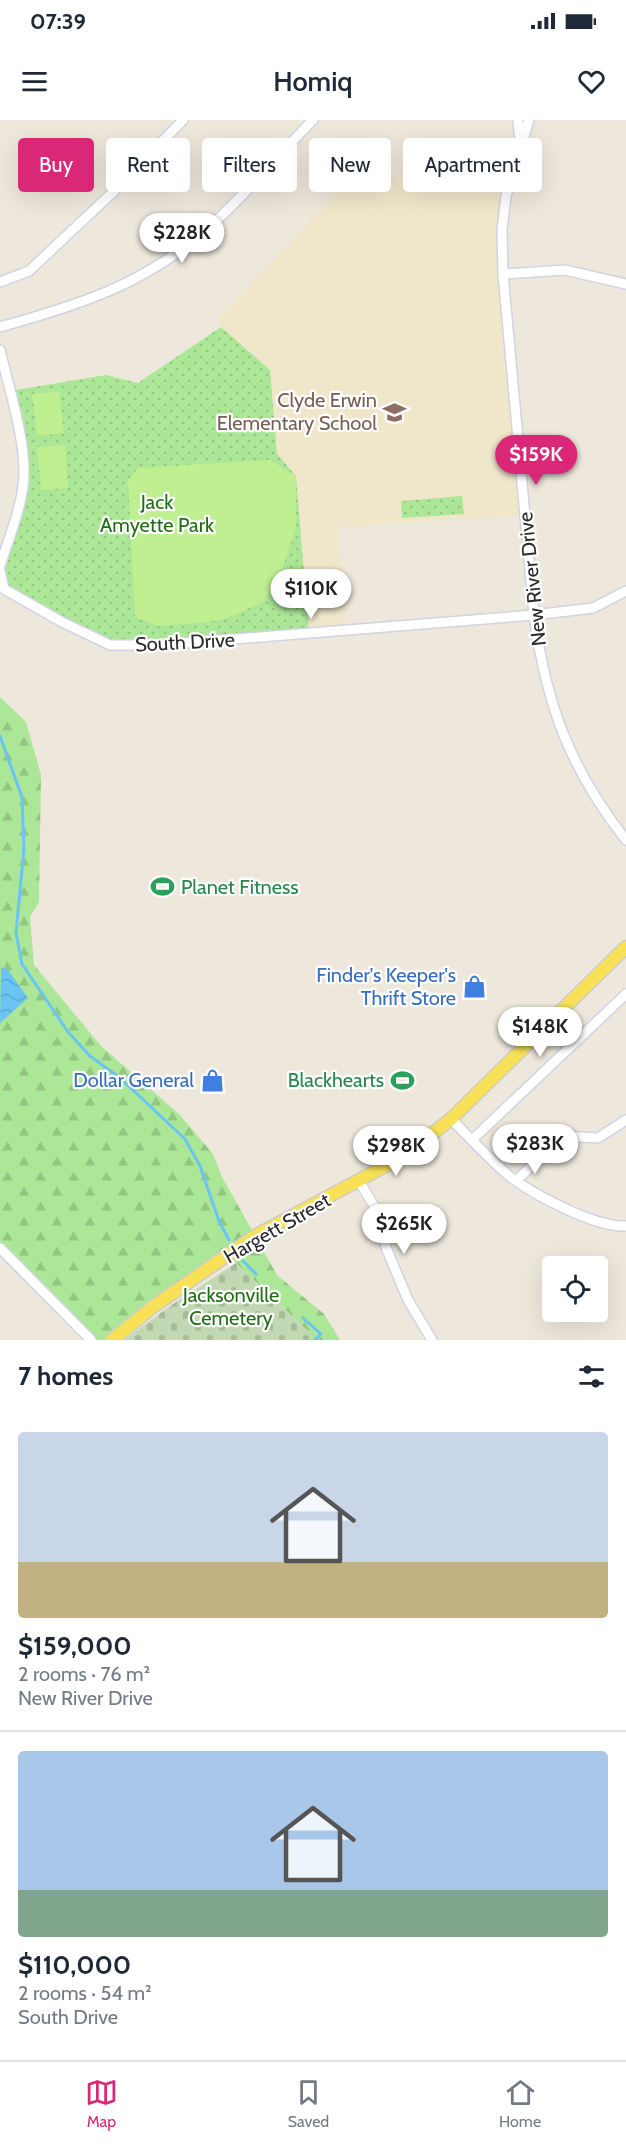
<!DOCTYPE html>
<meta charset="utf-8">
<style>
:root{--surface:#fff;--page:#f6f6f7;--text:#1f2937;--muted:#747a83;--line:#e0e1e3;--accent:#db2777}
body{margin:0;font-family:Cabin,sans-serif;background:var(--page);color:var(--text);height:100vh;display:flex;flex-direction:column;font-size:22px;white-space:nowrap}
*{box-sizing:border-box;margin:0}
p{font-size:20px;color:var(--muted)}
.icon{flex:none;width:33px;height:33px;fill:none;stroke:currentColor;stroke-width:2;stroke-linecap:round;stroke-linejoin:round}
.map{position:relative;height:1220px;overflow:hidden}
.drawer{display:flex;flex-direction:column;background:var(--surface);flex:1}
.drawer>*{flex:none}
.guide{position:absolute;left:18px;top:18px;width:591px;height:54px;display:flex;gap:12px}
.tools{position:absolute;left:542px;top:1136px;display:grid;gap:12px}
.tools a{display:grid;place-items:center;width:66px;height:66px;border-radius:6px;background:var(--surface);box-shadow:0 6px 24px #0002;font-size:30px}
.price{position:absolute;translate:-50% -51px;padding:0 14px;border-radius:21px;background:#fff;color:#222;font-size:20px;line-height:39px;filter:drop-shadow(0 2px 3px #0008)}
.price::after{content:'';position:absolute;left:50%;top:36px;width:18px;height:14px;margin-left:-9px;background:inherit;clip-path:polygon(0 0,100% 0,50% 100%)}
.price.on{background:var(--accent);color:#fff}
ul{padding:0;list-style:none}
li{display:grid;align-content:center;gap:12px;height:318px;padding:0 18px}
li+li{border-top:2px solid var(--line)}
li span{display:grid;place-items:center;height:186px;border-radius:6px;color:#555}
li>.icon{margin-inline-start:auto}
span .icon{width:108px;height:108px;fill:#fffc;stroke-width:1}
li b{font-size:26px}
h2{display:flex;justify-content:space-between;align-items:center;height:72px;padding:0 18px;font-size:26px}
.tag{padding:0 21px;border-radius:6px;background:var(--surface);box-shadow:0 6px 24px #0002;font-size:21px;line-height:54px}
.tag.on{background:var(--accent);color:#fff}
.status{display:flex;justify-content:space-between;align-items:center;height:42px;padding:0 30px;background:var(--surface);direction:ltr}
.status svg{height:16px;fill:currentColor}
header{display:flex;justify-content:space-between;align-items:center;height:78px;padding:0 18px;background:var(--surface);font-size:27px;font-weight:600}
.menu{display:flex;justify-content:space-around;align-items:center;height:84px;border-top:2px solid var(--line);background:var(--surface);font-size:16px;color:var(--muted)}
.menu a{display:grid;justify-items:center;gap:3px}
.menu .on{color:var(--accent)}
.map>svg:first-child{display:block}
</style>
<div class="status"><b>07:39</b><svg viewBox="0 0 49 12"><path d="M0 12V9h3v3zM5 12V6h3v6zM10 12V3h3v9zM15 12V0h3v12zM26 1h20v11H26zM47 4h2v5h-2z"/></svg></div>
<header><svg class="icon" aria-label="menu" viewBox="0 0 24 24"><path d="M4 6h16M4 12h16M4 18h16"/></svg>Homiq<svg class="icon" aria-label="heart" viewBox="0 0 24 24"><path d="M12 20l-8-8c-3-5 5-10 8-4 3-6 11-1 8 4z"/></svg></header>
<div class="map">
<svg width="626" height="1220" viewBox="0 0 626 1220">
<defs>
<pattern id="forest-firs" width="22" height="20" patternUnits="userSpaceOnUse" patternTransform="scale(1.5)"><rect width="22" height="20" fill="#abe796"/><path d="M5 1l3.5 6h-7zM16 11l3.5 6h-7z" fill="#93c681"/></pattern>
<pattern id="cemetery-stones" width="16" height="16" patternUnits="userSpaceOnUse" patternTransform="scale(1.5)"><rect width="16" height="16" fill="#c2d8b2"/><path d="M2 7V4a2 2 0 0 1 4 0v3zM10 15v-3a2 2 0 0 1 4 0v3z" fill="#a7ba99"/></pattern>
<pattern id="park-dots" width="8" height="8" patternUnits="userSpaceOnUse" patternTransform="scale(1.5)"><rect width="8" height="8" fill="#abe796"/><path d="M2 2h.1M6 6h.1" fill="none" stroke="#93c681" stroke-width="1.8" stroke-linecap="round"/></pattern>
<pattern id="water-waves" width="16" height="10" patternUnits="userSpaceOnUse" patternTransform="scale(1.5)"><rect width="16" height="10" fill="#6ac5f5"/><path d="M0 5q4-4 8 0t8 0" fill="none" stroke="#5ca9d2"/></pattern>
</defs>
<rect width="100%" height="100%" fill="#eee8dc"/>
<path fill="#f0e7cb" d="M376 52 506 76 502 110 525 395 339 407 346 510 309 513 296 356 277 334 270 250 221 207 218 199 354 55Z"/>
<path fill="url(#forest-firs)" d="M0 577 26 602 41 655 39 782 30 797 34 845 101 926 179 994 213 1034 221 1055 277 1155 324 1194 340 1220H308L312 1215 236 1143 231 1133 112 1220H91L0 1128Z"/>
<path fill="url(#cemetery-stones)" d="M236 1143 312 1215 308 1220H124L170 1186Z"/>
<path fill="url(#park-dots)" d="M221 207 270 250 277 334 296 356 309 513 110 525 4 469 0 451 24 353 10 271 106 255 138 263Z
M462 376 464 394 402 398 401 381Z"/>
<path fill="#bfef91" d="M59 271 64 313 37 316 32 274Z
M65 325 68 368 41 370 37 327Z
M270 340 296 356V407L282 450 263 482 228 498 208 502 158 506 135 497 128 360 138 348Z"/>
<path fill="url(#water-waves)" d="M1 847 8 850 28 878 0 903Z"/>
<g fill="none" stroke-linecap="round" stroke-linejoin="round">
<path stroke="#6ac5f5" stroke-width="3" d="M0 616 22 677 24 728 16 813 22 844 68 912 90 936 120 958 185 1019 200 1046 219 1101 229 1120
M243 1141 256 1154
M303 1198 321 1214 315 1220"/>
<defs>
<path id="minor" d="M518 0 520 22
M529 0 506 76 502 110 503 154 534 495C546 584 570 649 626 720
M503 154 565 150 626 164
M0 162 29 151 112 73 183 0
M0 207C79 185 146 164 208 108 246 75 278 35 313 0
M0 230C9 268 24 314 24 352 24 383 9 417 0 446
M0 451 4 469 62 502 110 525H160L534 495 593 488 626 471
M451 999C470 1018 488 1038 508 1055 532 1074 596 1108 626 1106
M472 1020 626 874
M517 1060 562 1016 598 1018 626 1000
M359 1061 374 1086 387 1130 408 1180 432 1220
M0 1128 91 1220"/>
<path id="major" d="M112 1220 154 1186 255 1116 404 1036 451 999 626 827"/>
</defs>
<use href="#minor" stroke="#d1d3e4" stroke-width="12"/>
<use href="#major" stroke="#ccc" stroke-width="15"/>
<use href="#minor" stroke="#fff" stroke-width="9"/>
<use href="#major" stroke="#f8e057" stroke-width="12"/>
</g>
<defs>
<symbol id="school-bare" viewBox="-9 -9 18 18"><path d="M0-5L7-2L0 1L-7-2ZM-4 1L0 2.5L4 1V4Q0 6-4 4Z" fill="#8d6e63" stroke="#fff" stroke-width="2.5" paint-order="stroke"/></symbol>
<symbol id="stadium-bare" viewBox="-9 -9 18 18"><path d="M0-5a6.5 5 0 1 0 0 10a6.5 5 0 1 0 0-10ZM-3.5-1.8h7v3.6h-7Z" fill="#2e9e5b" stroke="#fff" stroke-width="2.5" paint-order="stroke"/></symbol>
<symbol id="shop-bare" viewBox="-9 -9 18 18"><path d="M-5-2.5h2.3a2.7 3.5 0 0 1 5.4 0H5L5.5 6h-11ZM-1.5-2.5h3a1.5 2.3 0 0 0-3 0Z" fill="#3f7fe0" stroke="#fff" stroke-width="2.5" paint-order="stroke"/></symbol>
</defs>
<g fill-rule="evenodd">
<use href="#school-bare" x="378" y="276" width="33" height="33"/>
<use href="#stadium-bare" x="146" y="750" width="33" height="33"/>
<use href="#shop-bare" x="458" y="850" width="33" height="33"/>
<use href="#shop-bare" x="196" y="944" width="33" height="33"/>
<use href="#stadium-bare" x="386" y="944" width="33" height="33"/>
</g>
<g text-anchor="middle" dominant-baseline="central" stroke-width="4.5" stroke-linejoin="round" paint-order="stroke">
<g font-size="20" fill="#785e54" stroke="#fff" text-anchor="end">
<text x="377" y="280">Clyde Erwin<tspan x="377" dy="23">Elementary School</tspan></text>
</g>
<g font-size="20" fill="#216d16" stroke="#fff">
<text x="157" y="382">Jack<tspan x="157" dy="23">Amyette Park</tspan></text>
<text x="231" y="1175">Jacksonville<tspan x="231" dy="23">Cemetery</tspan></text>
</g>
<g font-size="20" fill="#2b2b2b" stroke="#fff">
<text transform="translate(532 459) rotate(-96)">New River Drive</text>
<text transform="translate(185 522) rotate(-3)">South Drive</text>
<text transform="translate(277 1108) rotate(-30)">Hargett Street</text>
</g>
<g font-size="20" fill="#27864d" stroke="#fff" text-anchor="start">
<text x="181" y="767">Planet Fitness</text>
<text x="384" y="960" text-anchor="end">Blackhearts</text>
</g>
<g font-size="20" fill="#366cbe" stroke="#fff" text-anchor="end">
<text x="456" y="855">Finder's Keeper's<tspan x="456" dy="23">Thrift Store</tspan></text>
<text x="194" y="960">Dollar General</text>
</g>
</g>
</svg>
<div class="tools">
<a><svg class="icon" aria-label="locate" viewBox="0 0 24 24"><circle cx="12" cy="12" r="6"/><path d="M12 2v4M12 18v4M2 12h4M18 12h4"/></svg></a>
</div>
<b class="price" style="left:182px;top:144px">$228K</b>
<b class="price on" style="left:536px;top:366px">$159K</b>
<b class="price" style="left:311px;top:500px">$110K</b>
<b class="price" style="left:540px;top:938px">$148K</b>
<b class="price" style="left:535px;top:1055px">$283K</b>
<b class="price" style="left:396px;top:1057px">$298K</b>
<b class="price" style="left:404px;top:1135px">$265K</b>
<div class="guide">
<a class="tag on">Buy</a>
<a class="tag">Rent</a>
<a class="tag">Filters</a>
<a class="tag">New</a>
<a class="tag">Apartment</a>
</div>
</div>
<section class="drawer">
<h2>7 homes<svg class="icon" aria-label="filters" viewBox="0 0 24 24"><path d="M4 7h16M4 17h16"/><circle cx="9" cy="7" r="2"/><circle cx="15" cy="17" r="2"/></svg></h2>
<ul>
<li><span style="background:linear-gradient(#c9d6e8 70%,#c2b280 0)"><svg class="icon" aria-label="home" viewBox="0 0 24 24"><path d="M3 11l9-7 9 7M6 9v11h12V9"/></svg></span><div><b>$159,000</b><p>2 rooms · 76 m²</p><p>New River Drive</p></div></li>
<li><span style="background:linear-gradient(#a9c7e8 75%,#7fa58c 0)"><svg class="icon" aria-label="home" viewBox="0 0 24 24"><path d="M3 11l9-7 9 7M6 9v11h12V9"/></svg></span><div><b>$110,000</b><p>2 rooms · 54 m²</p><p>South Drive</p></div></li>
</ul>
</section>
<nav class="menu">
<a class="on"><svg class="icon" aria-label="map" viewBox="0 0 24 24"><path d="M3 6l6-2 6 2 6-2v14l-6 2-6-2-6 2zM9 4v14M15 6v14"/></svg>Map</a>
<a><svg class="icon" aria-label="saved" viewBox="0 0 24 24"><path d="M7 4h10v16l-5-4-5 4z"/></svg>Saved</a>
<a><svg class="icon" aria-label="home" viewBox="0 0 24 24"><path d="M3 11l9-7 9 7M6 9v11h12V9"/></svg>Home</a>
</nav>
